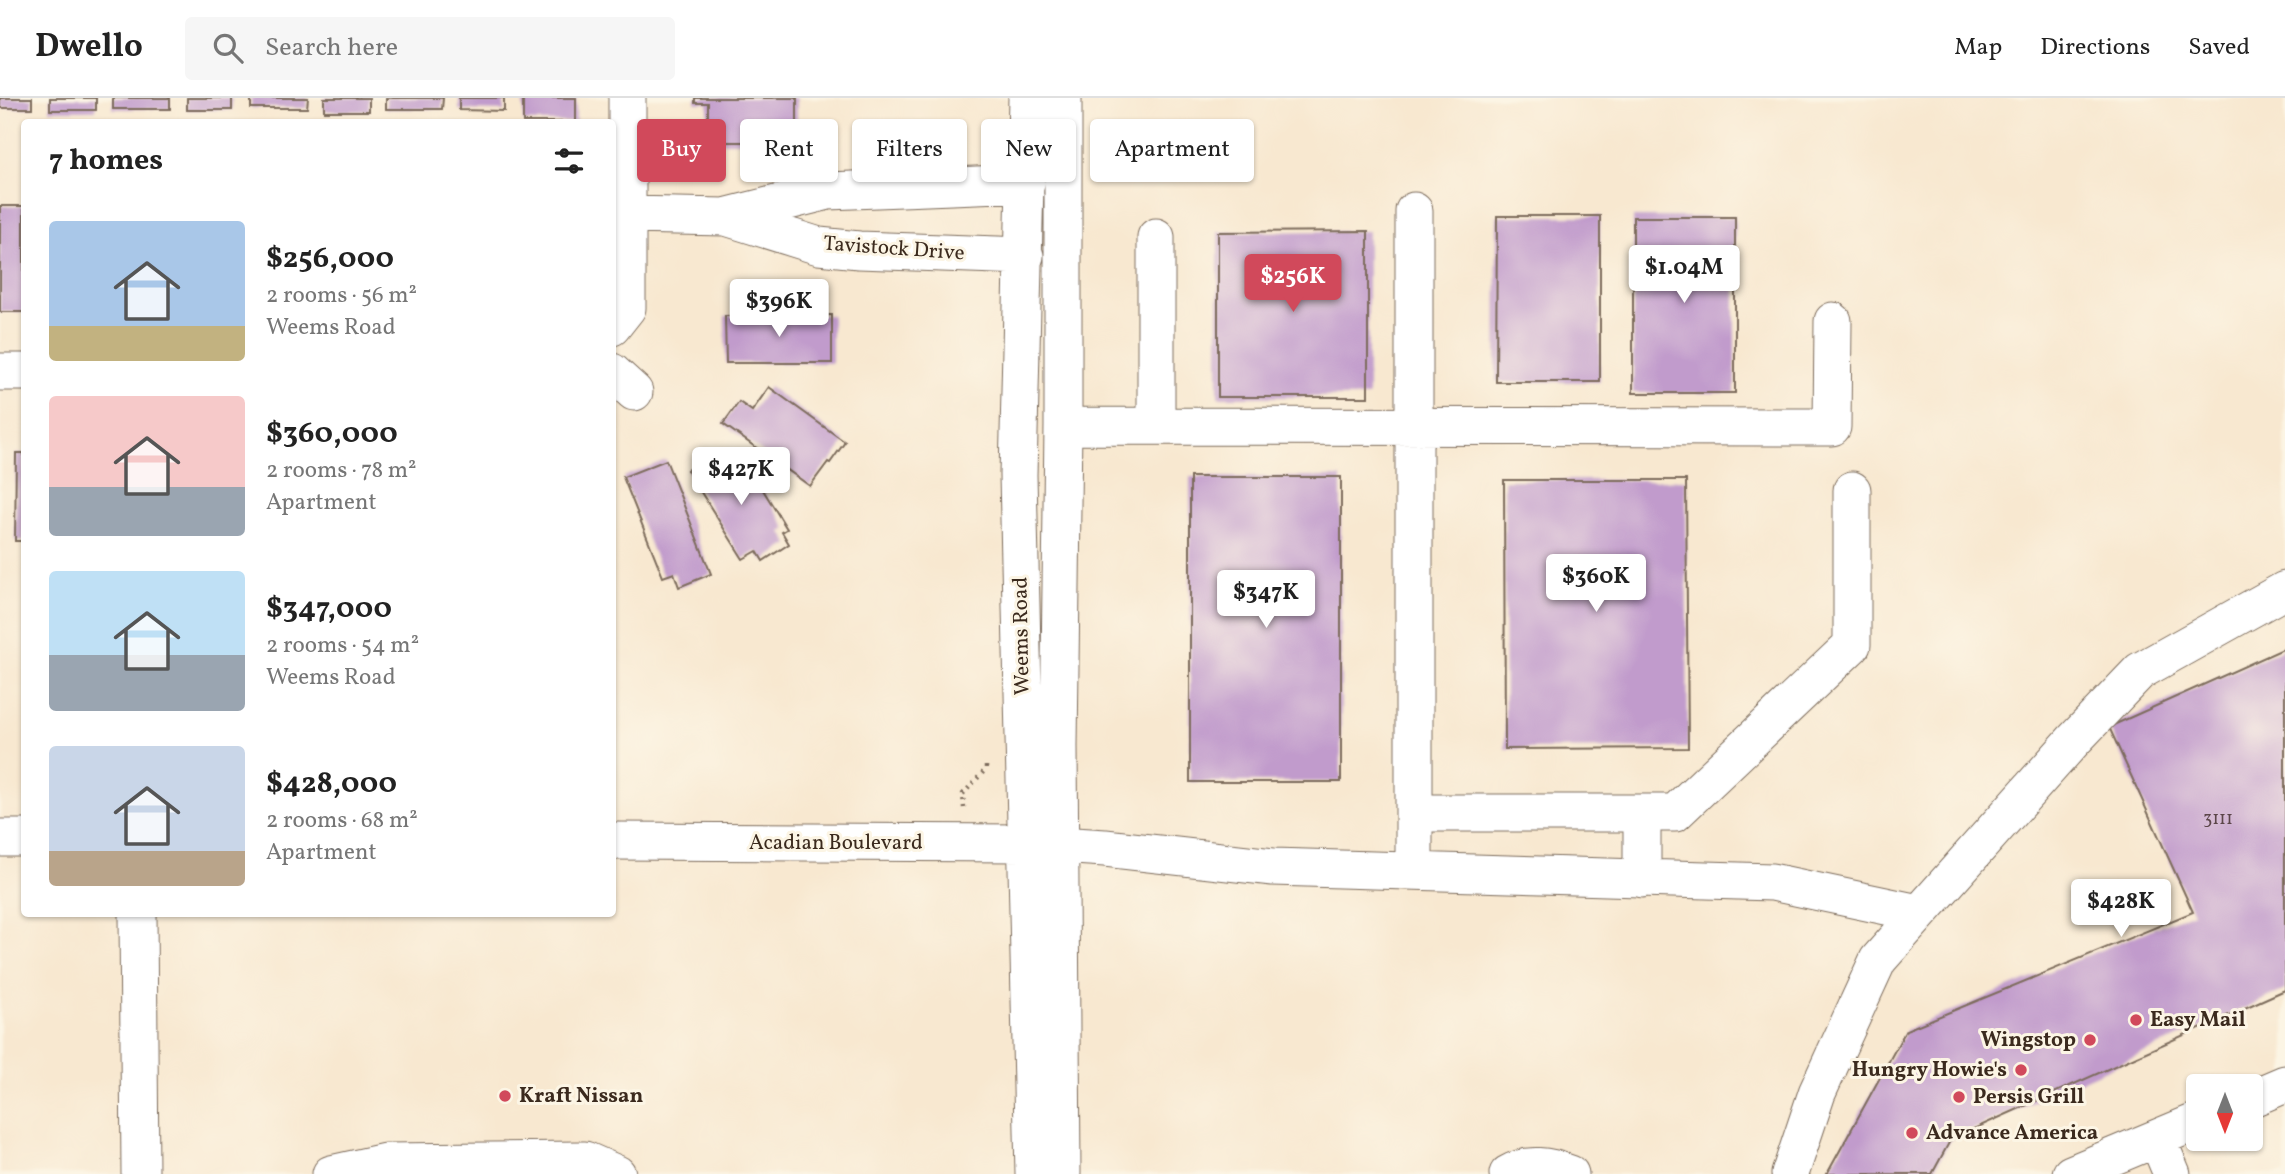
<!DOCTYPE html>
<meta charset="utf-8">
<style>
:root{--surface:#fff;--page:#f6f6f6;--text:#222;--muted:#767676;--line:#e0e0e0;--accent:#d1495b}
body{margin:0;font-family:Vollkorn,serif;background:var(--page);color:var(--text);height:100vh;display:flex;flex-direction:column;font-size:26px;white-space:nowrap}
*{box-sizing:border-box;margin:0}
p{font-size:23px;color:var(--muted)}
.icon{flex:none;width:38px;height:38px;fill:none;stroke:currentColor;stroke-width:2;stroke-linecap:round;stroke-linejoin:round}
.map{position:relative;flex:1;overflow:hidden}
.sheet{position:absolute;left:21px;top:21px;width:595px;height:798px;display:flex;flex-direction:column;background:var(--surface);border-radius:7px;box-shadow:0 2px 5px #0004}
.sheet>*{flex:none}
.top-card{position:absolute;left:637px;top:21px;width:665px;height:63px;display:flex;gap:14px}
.needle{width:46px;rotate:180deg}
.controls{position:absolute;left:2186px;top:976px;display:grid;gap:14px}
.controls a{display:grid;place-items:center;width:77px;height:77px;border-radius:7px;background:var(--surface);box-shadow:0 2px 5px #0004;font-size:35px}
.price{position:absolute;translate:-50% -60px;padding:0 16px;border-radius:7px;background:#fff;color:#222;font-size:23px;line-height:46px;filter:drop-shadow(0 2px 4px #0008)}
.price::after{content:'';position:absolute;left:50%;top:42px;width:21px;height:16px;margin-left:-10px;background:inherit;clip-path:polygon(0 0,100% 0,50% 100%)}
.price.current{background:var(--accent);color:#fff}
ul{padding:0;list-style:none}
li{display:flex;align-items:center;gap:21px;height:175px;padding:0 28px}
li span{display:grid;place-items:center;flex:none;width:196px;height:140px;border-radius:7px;color:#555}
li>.icon{margin-inline-start:auto}
span .icon{width:84px;height:84px;fill:#fffc;stroke-width:1}
li b{font-size:30px}
h2{display:flex;justify-content:space-between;align-items:center;height:84px;padding:0 28px;font-size:30px}
.pill{padding:0 24px;border-radius:7px;background:var(--surface);box-shadow:0 2px 5px #0004;font-size:24px;line-height:63px}
.pill.current{background:var(--accent);color:#fff}
header{display:flex;align-items:center;gap:42px;box-sizing:border-box;height:98px;padding:0 35px;background:var(--surface);border-bottom:2px solid var(--line)}
header strong{font-size:33px}
nav{display:flex;gap:38px;margin-inline-start:auto;font-size:24px}
.search{width:490px;height:63px;background:var(--page);display:flex;align-items:center;gap:18px;box-sizing:border-box;padding:0 24px;border-radius:7px;color:var(--muted);font-size:26px}
.map>svg:first-child{display:block}
</style>
<header>
<strong>Dwello</strong>
<div class="search"><svg class="icon" aria-label="search" viewBox="0 0 24 24"><circle cx="10" cy="10" r="6"/><path d="M15 15l6 6"/></svg>Search here</div>
<nav><a>Map</a><a>Directions</a><a>Saved</a></nav>
</header>
<div class="map">
<svg width="2285" height="1076" viewBox="0 0 2285 1076">
<rect width="100%" height="100%" fill="#fcf5e5"/>
<filter id="ink" filterUnits="userSpaceOnUse"><feTurbulence type="fractalNoise" baseFrequency=".0143" numOctaves="2"/><feDisplacementMap in="SourceGraphic" scale="14" xChannelSelector="R" yChannelSelector="G"/><feConvolveMatrix kernelMatrix="1 2 1 2 8 2 1 2 1" color-interpolation-filters="sRGB"/></filter>
<filter id="wash" filterUnits="userSpaceOnUse"><feTurbulence type="fractalNoise" baseFrequency=".00686" numOctaves="4" result="noise"/><feDisplacementMap in="SourceGraphic" scale="28" xChannelSelector="R" yChannelSelector="G"/><feGaussianBlur stdDeviation="1.57" result="paint"/><feColorMatrix in="noise" values="0 0 0 0 0 0 0 0 0 0 0 0 0 0 0 0 0 1.4 0 .05"/><feComposite in="paint" operator="in"/></filter>
<g filter="url(#wash)">
<rect width="100%" height="100%" fill="#f8e8d0"/>
<g id="blocks">
<path fill="#c19bcc" d="M0 0H32V10H0Z
M50 0H96V12H50Z
M113 0H170V11H113Z
M187 0H232V12H187Z
M251 0H308L307 10H251Z
M324 0H369V13H324Z
M386 0H443L442 11H386Z
M459 0H504V13L459 12Z
M523 0H576V24H523Z
M695 0H797V44H708V5H695Z
M0 108H24V214H0Z
M1497 118H1600V284H1496Z
M1633 119H1735V295H1633Z
M1368 133V299H1218V134Z
M832 217V265H726L725 218Z
M769 289 845 344 830 365 828 364 810 388 723 326 739 304 752 313Z
M16 355H24V443H15Z
M741 356 787 431 782 434 789 446 763 463 757 453 743 461 687 372 707 359 715 373Z
M666 362 711 476 679 489 674 475 663 479 623 379Z
M1190 379H1341V684H1190Z
M1504 382H1686L1688 650 1505 651Z
M2285 550V892L1951 1041 1932 1076H1827L1906 932 2193 814 2109 629Z"/>
</g>
</g>
<g filter="url(#ink)">
<use href="#blocks" fill-opacity="0" stroke="#7d6c5c" stroke-width="2"/>
<g fill="none" stroke-linecap="round" stroke-linejoin="round">
<defs>
<path id="minor" d="M1027 0 1018 377 1034 1076
M628 117 725 119 828 93 1026 85
M726 119 819 148 859 152 1025 158
M1156 139V328
M612 229 627 210V0
M0 274H24
M612 274 634 294
M1063 328 1832 329 1833 223
M1414 715H1675L1852 547V392
M1642 715V781
M0 740H24
M612 743 1028 745 1105 750 1273 769 1772 784 1919 815
M1414 773V113
M138 816 140 1076
M2250 1001 2285 986
M2157 1040 2172 1076
M331 1076 385 1064 585 1062 617 1076
M1062 1076 1059 648 1063 328V0
M1508 1076C1528 1064 1549 1068 1570 1076
M1790 1076 1817 995 1878 862 2073 643 2140 573 2285 492
M2071 1076 2198 1023"/>
</defs>
<use href="#minor" stroke="#7d6c5c" stroke-width="39"/>
<path stroke="#7d6c5c" stroke-width="4.5" stroke-dasharray="2 5" stroke-linecap="butt" d="M964 710 963 696 986 671V668"/>
<use href="#minor" stroke="#fff" stroke-width="37"/>
</g>
</g>
<g fill="#d1495b" stroke="#fcf5e5" stroke-width="2.5">
<circle cx="2136" cy="922" r="7"/>
<circle cx="2090" cy="942" r="7"/>
<circle cx="2021" cy="972" r="7"/>
<circle cx="505" cy="998" r="7"/>
<circle cx="1959" cy="999" r="7"/>
<circle cx="1912" cy="1035" r="7"/>
</g>
<g text-anchor="middle" dominant-baseline="central" stroke-width="6" stroke-linejoin="round" paint-order="stroke">
<g font-size="18" fill="#5c464a">
<text x="2218" y="721">3111</text>
</g>
<g font-size="21" fill="#3b2a1e" stroke="#fcf5e5">
<text transform="translate(894 151) rotate(4)">Tavistock Drive</text>
<text transform="translate(1022 538) rotate(-91)">Weems Road</text>
<text x="836" y="745">Acadian Boulevard</text>
</g>
<g font-size="21" font-weight="bold" fill="#3b2a1e" stroke="#fcf5e5" text-anchor="start">
<text x="2150" y="922">Easy Mail</text>
<text x="2076" y="942" text-anchor="end">Wingstop</text>
<text x="2007" y="972" text-anchor="end">Hungry Howie's</text>
<text x="519" y="998">Kraft Nissan</text>
<text x="1973" y="999">Persis Grill</text>
<text x="1926" y="1035">Advance America</text>
</g>
</g>
</svg>
<div class="controls">
<a><svg class="needle" viewBox="-14 -14 28 28"><path d="M0-13l5 13h-10z" fill="#e53935"/><path d="M0 13l5-13h-10z" fill="#767676"/></svg></a>
</div>
<b class="price" style="left:1684px;top:207px">$1.04M</b>
<b class="price current" style="left:1293px;top:216px">$256K</b>
<b class="price" style="left:779px;top:241px">$396K</b>
<b class="price" style="left:741px;top:409px">$427K</b>
<b class="price" style="left:1596px;top:516px">$360K</b>
<b class="price" style="left:1266px;top:532px">$347K</b>
<b class="price" style="left:2121px;top:841px">$428K</b>
<div class="top-card">
<a class="pill current">Buy</a>
<a class="pill">Rent</a>
<a class="pill">Filters</a>
<a class="pill">New</a>
<a class="pill">Apartment</a>
</div>
<section class="sheet">
<h2>7 homes<svg class="icon" aria-label="filters" viewBox="0 0 24 24"><path d="M4 7h16M4 17h16"/><circle cx="9" cy="7" r="2"/><circle cx="15" cy="17" r="2"/></svg></h2>
<ul>
<li><span style="background:linear-gradient(#a9c7e8 75%,#c2b280 0)"><svg class="icon" aria-label="home" viewBox="0 0 24 24"><path d="M3 11l9-7 9 7M6 9v11h12V9"/></svg></span><div><b>$256,000</b><p>2 rooms · 56 m²</p><p>Weems Road</p></div></li>
<li><span style="background:linear-gradient(#f6c9c9 65%,#9aa5b1 0)"><svg class="icon" aria-label="home" viewBox="0 0 24 24"><path d="M3 11l9-7 9 7M6 9v11h12V9"/></svg></span><div><b>$360,000</b><p>2 rooms · 78 m²</p><p>Apartment</p></div></li>
<li><span style="background:linear-gradient(#bfe0f5 60%,#9aa5b1 0)"><svg class="icon" aria-label="home" viewBox="0 0 24 24"><path d="M3 11l9-7 9 7M6 9v11h12V9"/></svg></span><div><b>$347,000</b><p>2 rooms · 54 m²</p><p>Weems Road</p></div></li>
<li><span style="background:linear-gradient(#c9d6e8 75%,#b9a48a 0)"><svg class="icon" aria-label="home" viewBox="0 0 24 24"><path d="M3 11l9-7 9 7M6 9v11h12V9"/></svg></span><div><b>$428,000</b><p>2 rooms · 68 m²</p><p>Apartment</p></div></li>
</ul>
</section>
</div>
